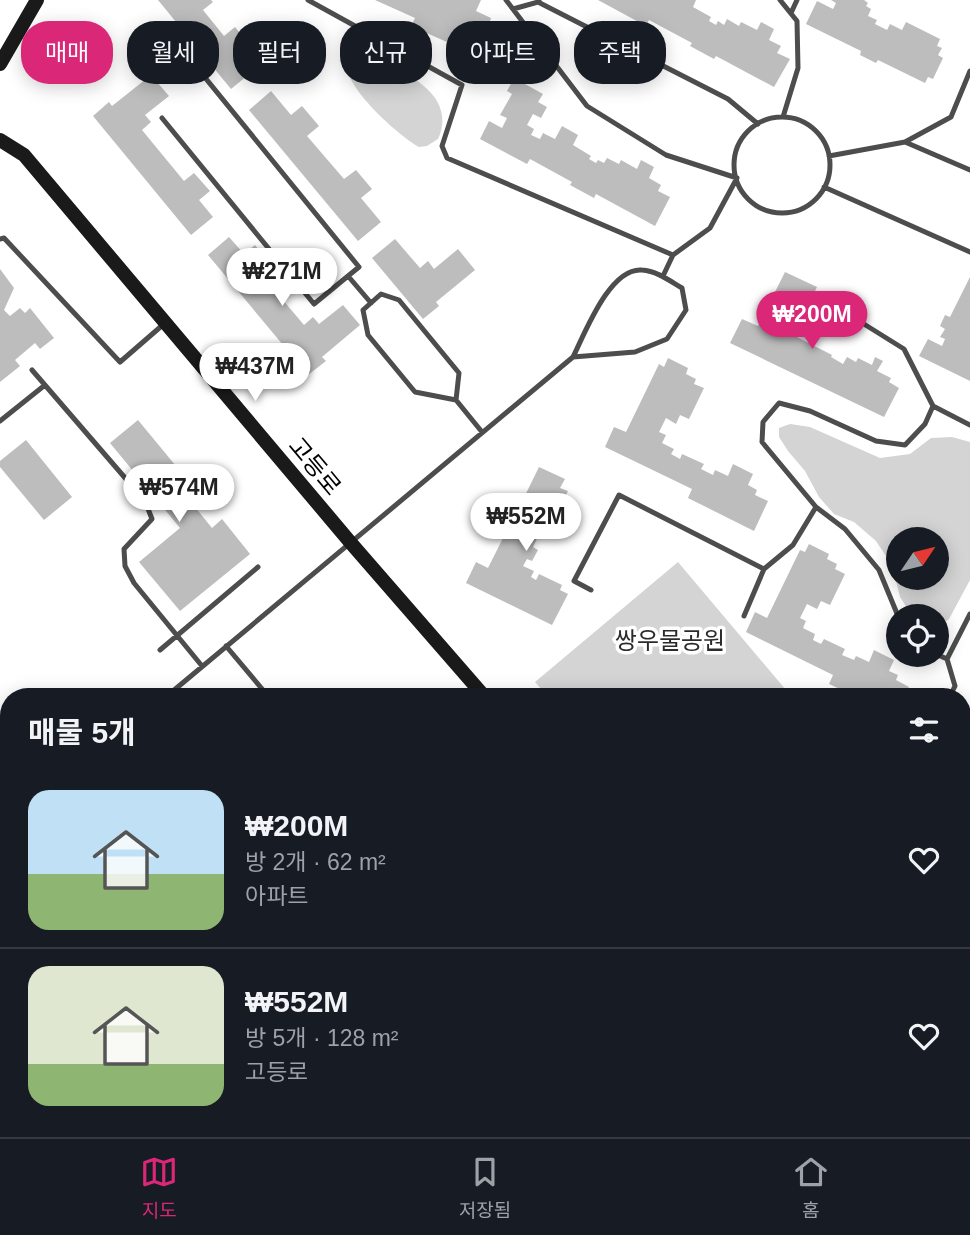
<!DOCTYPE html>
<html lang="ko">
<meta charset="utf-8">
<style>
:root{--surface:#171b24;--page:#242831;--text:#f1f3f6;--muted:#9ea1a6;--line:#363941;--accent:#db2777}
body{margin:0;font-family:Helvetica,"Noto Sans KR",sans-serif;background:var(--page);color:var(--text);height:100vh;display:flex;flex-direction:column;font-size:26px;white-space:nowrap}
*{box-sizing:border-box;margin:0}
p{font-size:23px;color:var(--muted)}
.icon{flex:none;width:38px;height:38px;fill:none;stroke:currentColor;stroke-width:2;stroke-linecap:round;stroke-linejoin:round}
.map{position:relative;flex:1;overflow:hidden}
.panel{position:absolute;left:0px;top:688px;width:971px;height:450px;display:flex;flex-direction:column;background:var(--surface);border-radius:28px 28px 0 0;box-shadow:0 4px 18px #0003}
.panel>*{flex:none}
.top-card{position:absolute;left:21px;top:21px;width:929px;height:63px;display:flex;gap:14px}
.needle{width:46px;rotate:55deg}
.fabs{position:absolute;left:886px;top:527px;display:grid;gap:14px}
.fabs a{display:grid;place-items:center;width:63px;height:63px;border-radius:50%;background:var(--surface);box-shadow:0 4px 18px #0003;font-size:35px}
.price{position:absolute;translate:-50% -60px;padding:0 16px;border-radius:24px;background:#fff;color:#222;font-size:23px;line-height:46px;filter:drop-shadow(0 2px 4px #0008)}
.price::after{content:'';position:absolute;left:50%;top:42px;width:21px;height:16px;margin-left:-10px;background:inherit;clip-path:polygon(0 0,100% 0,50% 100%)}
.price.active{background:var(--accent);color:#fff}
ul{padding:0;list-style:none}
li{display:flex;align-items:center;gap:21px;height:175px;padding:0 28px}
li+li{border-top:2px solid var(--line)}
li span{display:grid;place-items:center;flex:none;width:196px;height:140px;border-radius:21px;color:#555}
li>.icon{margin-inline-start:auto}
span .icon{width:84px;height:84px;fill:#fffc;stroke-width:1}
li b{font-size:30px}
h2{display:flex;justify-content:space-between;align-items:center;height:84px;padding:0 28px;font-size:30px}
.pill{padding:0 24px;border-radius:28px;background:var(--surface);box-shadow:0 4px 18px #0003;font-size:24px;line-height:63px}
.pill.active{background:var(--accent);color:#fff}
.menu{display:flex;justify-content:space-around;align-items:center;height:98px;border-top:2px solid var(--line);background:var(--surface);font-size:19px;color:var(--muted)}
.menu a{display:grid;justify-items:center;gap:4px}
.menu .active{color:var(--accent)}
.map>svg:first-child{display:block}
</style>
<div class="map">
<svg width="970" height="1137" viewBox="0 0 970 1137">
<rect width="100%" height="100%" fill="#fff"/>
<path fill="#d4d4d4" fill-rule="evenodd" d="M352 52C375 53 426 80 437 101 444 114 444 126 438 139L427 146 419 147C396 133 342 86 345 57Z
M790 424 810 427 880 458 910 454 931 438 952 437 970 442V580L949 619 936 629V616H912L900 597 892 565 876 541 854 522 834 514 819 497 805 471 788 451 779 437V428ZM936 539V578H898V539Z
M678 562 791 696H547L535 682Z"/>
<path fill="#bdbdbd" d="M158 0H211L213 2 203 10 224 36 235 27 250 45 239 54 253 71 231 89Z
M375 0H481L476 11 491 18 489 24 501 29 487 60 411 26 415 18Z
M598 0H696L693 7 711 17 709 21 716 25 718 21 724 25 727 19 739 26 741 22 757 30 761 22 774 29 769 40 781 46 777 53 790 59 774 87 716 56 714 59 690 46 692 43 649 20 646 26Z
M831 0H864L868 3 866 6 871 9 868 16 877 20 875 24 887 30 890 24 902 30 906 22 940 39 937 46 942 48 938 55 943 58 933 79 928 77 925 83 878 60 876 63 860 55 861 51 806 24 817 1 833 9 836 3Z
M151 75 169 96 145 115 151 122 142 130 184 181 194 173 210 191 199 200 213 217 191 235 93 116 109 102 112 106Z
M514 78 543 94 538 102 547 107 541 118 533 114 527 125 534 129 531 135 540 139 543 133 555 139 562 126 578 135 573 145 591 156 589 159 596 163 598 160 604 163 607 158 619 164 621 160 637 169 641 160 654 167 649 178 661 185 658 191 670 197 655 226 596 194 594 198 570 185 572 182 530 159 527 164 480 139 489 121 502 128 507 118 500 115 512 94 507 91Z
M271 91 291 115 302 106 319 126 307 136 344 179 356 170 372 189 361 198 381 222 358 241 249 110Z
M229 237 244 254 255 245 270 264 260 273 304 325 313 317 319 324 343 305 360 325 322 357 326 361 308 375 208 255Z
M395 239 420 268 428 261 434 269 458 249 475 270 436 302 439 306 423 319 372 258Z
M0 269 14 288 4 310 10 316 20 308 25 313 30 308 54 338 40 349 35 343 15 360 20 366 0 382Z
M785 272 817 287 802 317 798 316 793 326 796 328 793 335 832 355 831 357 843 364 847 357 856 362 858 358 872 365 875 357 883 361 877 371 891 378 889 382 899 388 884 417 730 343 742 319 758 326Z
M970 277V381L919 356 928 339 942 346 945 339 940 337 945 329 940 326 945 315 950 317Z
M668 358 688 368 686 374 696 379 694 384 704 388 689 419 680 415 676 424 666 418 659 432 666 435 662 443 674 449 671 454 680 459 682 454 704 464 701 469 713 475 715 470 728 476 733 464 753 474 748 485 757 490 755 495 768 501 754 531 688 498 692 489 605 447 614 427 626 432 659 364 664 367Z
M138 420 204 500 195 507 212 528 222 519 250 554 180 611 139 562 180 528 110 443Z
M26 440 72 497 44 520 0 467V461Z
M539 467 565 479 560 488 568 491 557 513 566 517 562 525 553 520 547 533 541 530 533 547 538 550 532 561 527 559 523 566 534 571 531 577 536 580 539 574 562 585 560 590 568 594 552 625 466 583 476 562 488 568 505 534 500 532 509 513 515 516Z
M809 544 829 554 827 559 837 564 835 569 845 574 830 605 821 601 817 609 807 604 800 618 806 621 803 628 815 634 813 640 821 644 824 639 845 649 842 655 854 660 856 656 869 662 874 650 894 660 889 671 898 675 896 680 909 687 905 696H855L829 684 833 675 746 632 755 612 767 618 800 550 805 552Z
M962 735 970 739V831L962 828Z
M970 984V1084L962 1087V990Z"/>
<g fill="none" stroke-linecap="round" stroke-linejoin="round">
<path stroke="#4d4d4d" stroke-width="5" d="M308 0 462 85 442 146 447 158 673 255 663 276
M506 0 587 106 666 155 737 178 710 228 673 255
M780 0 797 21 798 68 783 117
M538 2 728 99 758 124
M513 9 538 2 539 0
M791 13 797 0
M172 37 359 267 348 276 371 303
M734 165a48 48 0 1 1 96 0a48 48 0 1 1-96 0Z
M162 118 314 304 348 276
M905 142 970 170
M829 156 905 142 951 117 970 71
M824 187 970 252
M0 239 4 238 120 362 165 323
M32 370 145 501 152 519 124 549 125 566 134 583 202 666
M456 400 459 373 399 300 381 294 363 310 368 335 415 392 456 400 482 432
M933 406 970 425
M0 421 45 385
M816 507 845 529 879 570 898 616
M764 569 793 545 816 507 762 442 763 422 779 403 810 411 876 441 905 445 925 424 933 406 904 349 835 306
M591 590 574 581 619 495 764 569 744 616
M226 646 268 696
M160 650 258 567
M936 654 947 659 955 686 950 696
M947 659 970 614
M167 696 573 357C585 333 610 267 642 270 657 271 670 281 682 288L686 310 667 339 635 352 573 357
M0 843 9 836
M962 875 970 879
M0 1129 9 1127"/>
<path stroke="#4d4d4d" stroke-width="7" d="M962 932 970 941"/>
<path stroke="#1a1a1a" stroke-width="14" d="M0 64 37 0
M0 140 24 155 350 542 484 696
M865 1129 872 1137"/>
</g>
<g text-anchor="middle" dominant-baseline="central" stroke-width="7" stroke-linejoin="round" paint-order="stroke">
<g font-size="24" fill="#000" stroke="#fff">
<text transform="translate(315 466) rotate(50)">고등로</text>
</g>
<g font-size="24" fill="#2b2b2b" stroke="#fff">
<text x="670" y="640">쌍우물공원</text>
</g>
</g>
</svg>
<div class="fabs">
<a><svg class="needle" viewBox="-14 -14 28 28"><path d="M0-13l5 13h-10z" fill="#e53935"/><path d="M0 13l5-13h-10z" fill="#9ea1a6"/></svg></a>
<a><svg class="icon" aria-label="locate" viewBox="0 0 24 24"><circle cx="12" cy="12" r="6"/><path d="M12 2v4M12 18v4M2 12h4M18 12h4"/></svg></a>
</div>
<b class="price" style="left:282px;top:308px">₩271M</b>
<b class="price active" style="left:812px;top:351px">₩200M</b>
<b class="price" style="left:255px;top:403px">₩437M</b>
<b class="price" style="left:179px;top:524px">₩574M</b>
<b class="price" style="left:526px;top:553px">₩552M</b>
<div class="top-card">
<a class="pill active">매매</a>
<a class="pill">월세</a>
<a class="pill">필터</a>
<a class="pill">신규</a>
<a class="pill">아파트</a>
<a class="pill">주택</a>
</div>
<section class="panel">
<h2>매물 5개<svg class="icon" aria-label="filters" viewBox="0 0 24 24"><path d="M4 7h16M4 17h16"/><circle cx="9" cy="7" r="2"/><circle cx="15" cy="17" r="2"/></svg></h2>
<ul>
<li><span style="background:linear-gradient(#bfe0f5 60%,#8fb573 0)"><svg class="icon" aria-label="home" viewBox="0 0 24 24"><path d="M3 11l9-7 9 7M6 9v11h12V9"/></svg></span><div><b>₩200M</b><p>방 2개 · 62 m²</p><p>아파트</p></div><svg class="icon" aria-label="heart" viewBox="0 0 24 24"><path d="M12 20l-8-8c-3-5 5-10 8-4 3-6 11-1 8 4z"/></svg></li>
<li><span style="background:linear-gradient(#dfe7d0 70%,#8fb573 0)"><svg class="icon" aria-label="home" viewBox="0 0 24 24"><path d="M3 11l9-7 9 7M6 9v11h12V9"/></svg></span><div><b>₩552M</b><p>방 5개 · 128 m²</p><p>고등로</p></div><svg class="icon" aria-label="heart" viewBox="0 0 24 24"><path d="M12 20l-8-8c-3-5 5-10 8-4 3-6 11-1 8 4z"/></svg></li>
</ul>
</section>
</div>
<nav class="menu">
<a class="active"><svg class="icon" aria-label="map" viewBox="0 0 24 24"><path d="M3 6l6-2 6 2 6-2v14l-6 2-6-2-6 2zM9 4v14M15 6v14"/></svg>지도</a>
<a><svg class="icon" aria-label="saved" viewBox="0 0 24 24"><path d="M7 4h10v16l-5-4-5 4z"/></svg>저장됨</a>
<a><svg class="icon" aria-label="home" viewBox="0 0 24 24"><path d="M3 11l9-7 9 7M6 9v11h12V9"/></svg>홈</a>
</nav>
